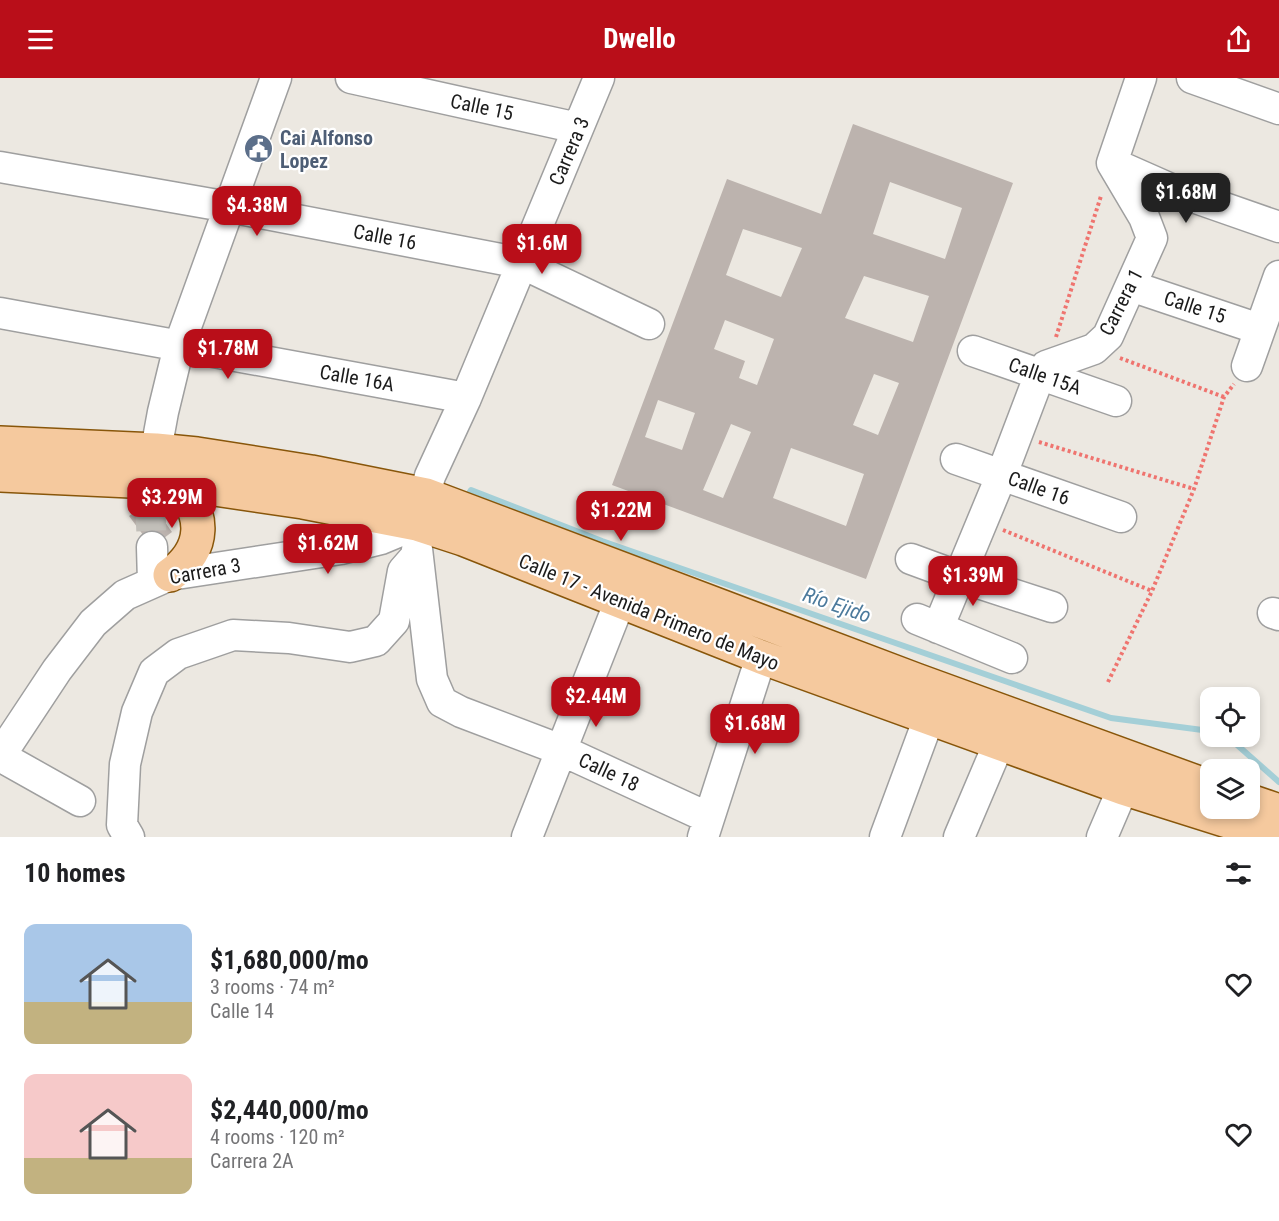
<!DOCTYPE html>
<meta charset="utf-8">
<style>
:root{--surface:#fff;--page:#f2f2f2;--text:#202124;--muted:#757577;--accent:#b90e19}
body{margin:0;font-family:"Roboto Condensed",sans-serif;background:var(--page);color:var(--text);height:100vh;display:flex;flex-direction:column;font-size:22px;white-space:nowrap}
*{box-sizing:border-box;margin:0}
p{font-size:20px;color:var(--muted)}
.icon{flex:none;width:33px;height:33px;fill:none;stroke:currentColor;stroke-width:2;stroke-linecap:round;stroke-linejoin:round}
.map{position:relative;height:759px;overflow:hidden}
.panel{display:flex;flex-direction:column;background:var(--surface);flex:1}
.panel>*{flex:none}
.buttons{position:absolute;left:1200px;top:609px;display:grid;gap:12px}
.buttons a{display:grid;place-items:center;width:60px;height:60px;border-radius:12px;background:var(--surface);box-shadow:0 3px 9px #0003;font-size:30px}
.price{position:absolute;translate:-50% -51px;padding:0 14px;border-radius:12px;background:var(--accent);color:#fff;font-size:20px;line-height:39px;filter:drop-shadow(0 2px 3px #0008)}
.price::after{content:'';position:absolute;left:50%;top:36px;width:18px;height:14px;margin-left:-9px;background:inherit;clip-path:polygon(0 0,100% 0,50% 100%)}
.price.current{background:#222;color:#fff}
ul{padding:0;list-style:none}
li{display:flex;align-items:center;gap:18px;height:150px;padding:0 24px}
li span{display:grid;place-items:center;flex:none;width:168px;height:120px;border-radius:12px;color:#555}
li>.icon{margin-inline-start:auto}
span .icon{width:72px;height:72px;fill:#fffc;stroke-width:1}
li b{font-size:26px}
h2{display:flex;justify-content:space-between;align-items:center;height:72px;padding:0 24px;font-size:26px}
header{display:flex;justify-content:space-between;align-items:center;height:78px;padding:0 24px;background:var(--accent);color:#fff;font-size:27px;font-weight:700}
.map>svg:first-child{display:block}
</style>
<header><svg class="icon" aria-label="menu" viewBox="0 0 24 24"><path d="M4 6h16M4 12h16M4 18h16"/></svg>Dwello<svg class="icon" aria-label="share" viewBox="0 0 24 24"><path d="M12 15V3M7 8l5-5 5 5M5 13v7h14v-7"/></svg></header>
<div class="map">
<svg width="1279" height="759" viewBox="0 0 1279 759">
<rect width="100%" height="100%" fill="#ece8e1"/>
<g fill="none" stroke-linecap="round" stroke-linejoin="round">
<path stroke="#a4cfd7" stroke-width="6" d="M465 422 471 412 602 463 1111 640 1210 653
M1227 658 1279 704"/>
</g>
<path fill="#bcb3ae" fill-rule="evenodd" d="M853 46 1013 105 866 501 612 407 727 101 821 136ZM890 104 962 130 945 181 873 156ZM743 151 802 170 781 219 726 197ZM864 198 929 218 913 264 845 240ZM725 242 774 261 757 307 739 300 745 283 714 271ZM874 296 899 305 878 357 853 347ZM658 322 695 335 682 372 645 359ZM731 346 751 354 723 420 703 412ZM791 370 864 396 846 448 773 420Z
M150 423 172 454 152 469 129 438Z"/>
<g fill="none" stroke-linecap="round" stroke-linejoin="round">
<path stroke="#c2bfb9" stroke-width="30" stroke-dasharray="30 15" stroke-linecap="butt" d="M150 423 152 469"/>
<defs>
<path id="minor" d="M351 0 578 50
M1192 0 1279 31
M1112 85 1173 112 1279 149
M0 89 229 129 521 185 649 246
M1131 208 1259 251
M0 235 466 320
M973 273 1116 323
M1247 288 1279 198
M156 372 163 334 179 268 276 0
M956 381 1121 439
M152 469 153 504
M417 471 432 601 442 624 461 634 561 672 709 740
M911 481 960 499 1052 529
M1273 535 1279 537
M917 541 1012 580
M938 550 1002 396 1040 296 1046 288 1094 271 1108 258 1152 160 1144 139 1112 85 1141 0
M0 678 57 592 93 545 125 517 170 497 341 471 381 461 417 446 430 398 466 320 599 0
M0 678 80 723
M129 759 122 747 125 686 137 634 154 594 178 576 233 557 289 560 350 569 376 563 394 543 403 493 417 477
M527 759 620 523
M703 759 761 579
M885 759 929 640
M959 759 999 665
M1102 759 1123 710"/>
<path id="major" d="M0 365 156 372 197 376 311 394 426 417 916 602 1210 709
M0 397 174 405 303 424 417 446 463 461 761 579 1123 710 1278 759
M170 497C206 471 207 434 174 405
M1250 723 1279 733"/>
</defs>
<use href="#minor" stroke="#9f9f9f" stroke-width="33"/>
<use href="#major" stroke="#88560a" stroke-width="36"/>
<path stroke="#ef746f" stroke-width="4" stroke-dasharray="3 3" stroke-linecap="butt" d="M1056 259 1101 118
M1120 280 1224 319
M1039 364 1194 411
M1003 452 1152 513
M1108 604 1152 513 1194 411 1224 319 1234 306"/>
<use href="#minor" stroke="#fff" stroke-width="30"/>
<use href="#major" stroke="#f5c99e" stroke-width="33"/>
</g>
<defs>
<symbol id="civic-disc" viewBox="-11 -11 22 22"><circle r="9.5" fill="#5c6f8a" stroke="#fff"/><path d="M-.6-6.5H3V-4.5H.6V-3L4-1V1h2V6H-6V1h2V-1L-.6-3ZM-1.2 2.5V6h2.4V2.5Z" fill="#fff"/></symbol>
</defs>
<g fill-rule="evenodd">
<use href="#civic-disc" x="242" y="54" width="33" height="33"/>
</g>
<g text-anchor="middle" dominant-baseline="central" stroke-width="4.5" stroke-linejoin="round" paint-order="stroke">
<g font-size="20" fill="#1b1b1b" stroke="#fff">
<text transform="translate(482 29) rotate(12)">Calle 15</text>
<text transform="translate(569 73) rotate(-67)">Carrera 3</text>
<text transform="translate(385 159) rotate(11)">Calle 16</text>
<text transform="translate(1121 224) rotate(-63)">Carrera 1</text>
<text transform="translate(1195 229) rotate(18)">Calle 15</text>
<text transform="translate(1045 298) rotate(19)">Calle 15A</text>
<text transform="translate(357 300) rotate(10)">Calle 16A</text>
<text transform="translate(1039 410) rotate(20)">Calle 16</text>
<text transform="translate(205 493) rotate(-10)">Carrera 3</text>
<text transform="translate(649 534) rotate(22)">Calle 17 - Avenida Primero de Mayo</text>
<text transform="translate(609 694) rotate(25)">Calle 18</text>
</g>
<g font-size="20" font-weight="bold" fill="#4e5e75" stroke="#fff" text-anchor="start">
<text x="280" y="60">Cai Alfonso<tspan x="280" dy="23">Lopez</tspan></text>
</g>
<g font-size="21" font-style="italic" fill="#4c7a9c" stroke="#fff">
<text transform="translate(837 527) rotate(19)">Río Ejido</text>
</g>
</g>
</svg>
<div class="buttons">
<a><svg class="icon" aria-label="locate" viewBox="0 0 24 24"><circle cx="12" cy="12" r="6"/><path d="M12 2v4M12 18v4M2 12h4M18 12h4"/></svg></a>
<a><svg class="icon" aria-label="layers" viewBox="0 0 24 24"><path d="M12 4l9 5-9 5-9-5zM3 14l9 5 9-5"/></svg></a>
</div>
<b class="price current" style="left:1186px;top:146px">$1.68M</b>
<b class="price" style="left:257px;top:159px">$4.38M</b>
<b class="price" style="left:542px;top:197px">$1.6M</b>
<b class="price" style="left:228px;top:302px">$1.78M</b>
<b class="price" style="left:172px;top:451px">$3.29M</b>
<b class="price" style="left:621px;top:464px">$1.22M</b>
<b class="price" style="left:328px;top:497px">$1.62M</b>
<b class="price" style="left:973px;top:529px">$1.39M</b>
<b class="price" style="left:596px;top:650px">$2.44M</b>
<b class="price" style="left:755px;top:677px">$1.68M</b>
</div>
<section class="panel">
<h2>10 homes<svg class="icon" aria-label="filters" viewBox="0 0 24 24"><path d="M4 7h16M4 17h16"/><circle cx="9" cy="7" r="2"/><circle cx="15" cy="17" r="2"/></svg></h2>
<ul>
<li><span style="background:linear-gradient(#a9c7e8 65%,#c2b280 0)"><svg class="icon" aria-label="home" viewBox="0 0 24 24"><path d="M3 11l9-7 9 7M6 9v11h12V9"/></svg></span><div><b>$1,680,000/mo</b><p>3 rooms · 74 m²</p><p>Calle 14</p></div><svg class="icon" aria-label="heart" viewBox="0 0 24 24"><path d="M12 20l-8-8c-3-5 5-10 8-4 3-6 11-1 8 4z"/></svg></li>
<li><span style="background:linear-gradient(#f6c9c9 70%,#c2b280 0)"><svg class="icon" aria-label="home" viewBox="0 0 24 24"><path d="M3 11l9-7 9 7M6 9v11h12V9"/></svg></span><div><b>$2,440,000/mo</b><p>4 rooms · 120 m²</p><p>Carrera 2A</p></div><svg class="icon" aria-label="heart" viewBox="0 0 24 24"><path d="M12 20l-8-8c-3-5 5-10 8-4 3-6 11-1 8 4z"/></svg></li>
</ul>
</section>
